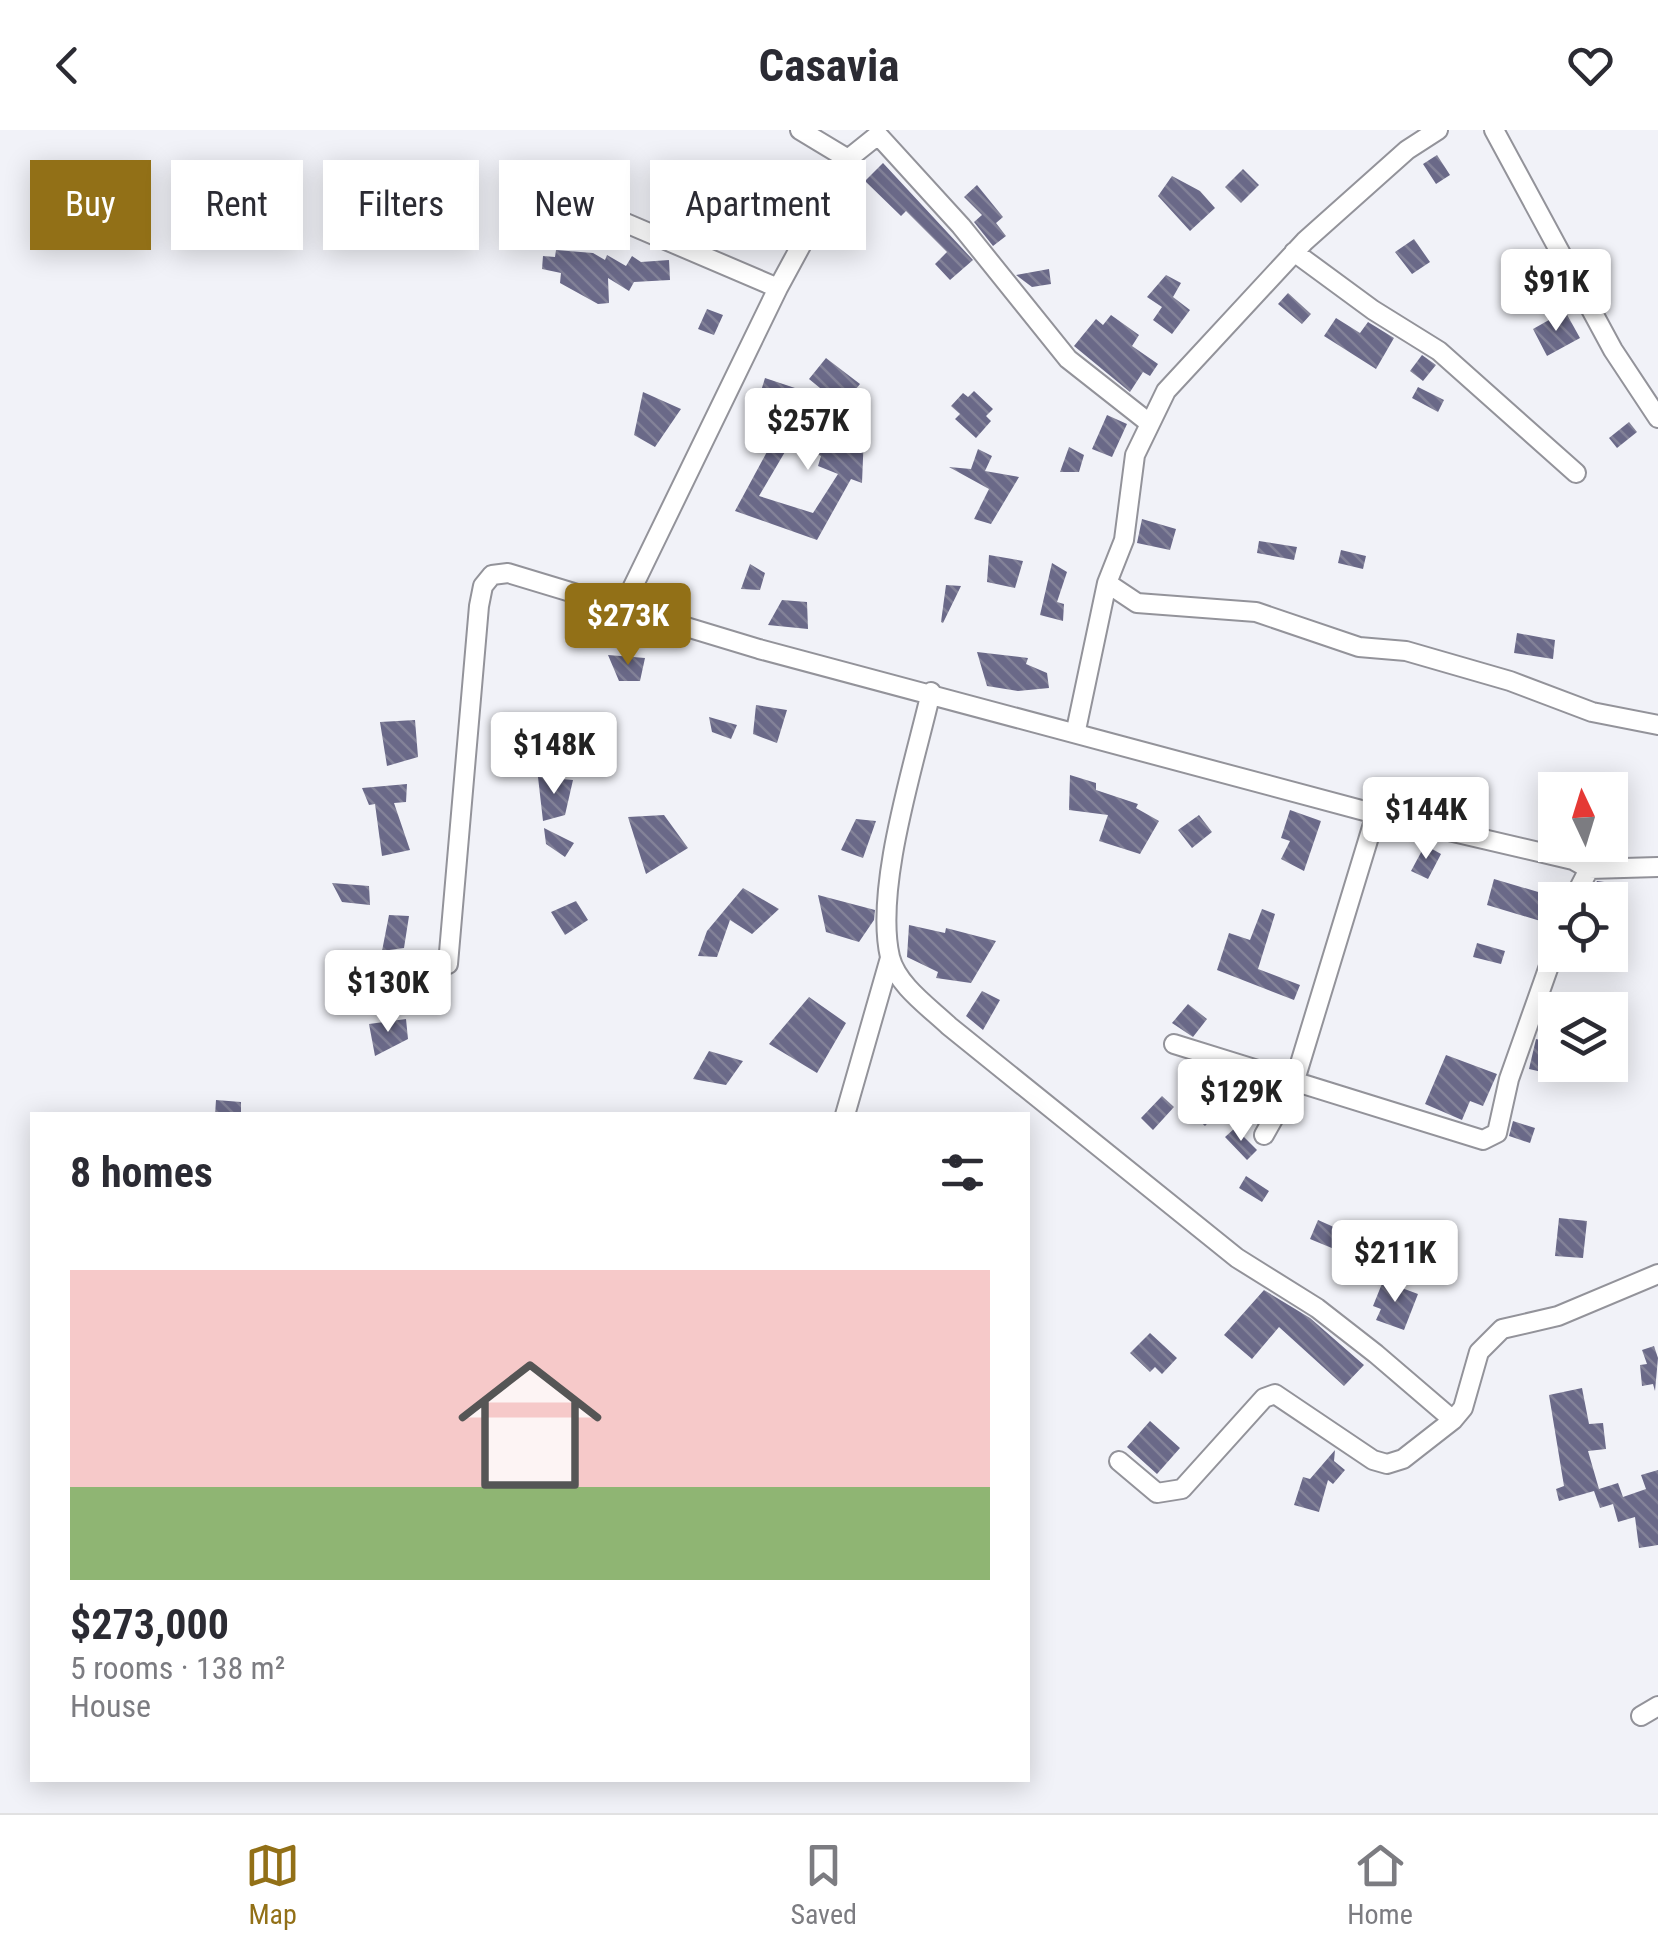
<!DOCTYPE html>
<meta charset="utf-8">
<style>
:root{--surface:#fff;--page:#f2f2f3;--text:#2b2b33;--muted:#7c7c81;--line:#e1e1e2;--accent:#927017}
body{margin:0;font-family:"Roboto Condensed",sans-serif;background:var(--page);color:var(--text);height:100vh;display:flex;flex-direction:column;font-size:38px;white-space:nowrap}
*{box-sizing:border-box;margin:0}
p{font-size:32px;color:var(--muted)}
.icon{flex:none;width:55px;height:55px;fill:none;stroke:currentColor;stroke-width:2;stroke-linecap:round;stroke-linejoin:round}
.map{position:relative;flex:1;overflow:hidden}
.details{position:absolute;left:30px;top:982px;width:1000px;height:670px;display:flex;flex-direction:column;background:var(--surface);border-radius:0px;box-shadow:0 5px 25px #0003}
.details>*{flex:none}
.top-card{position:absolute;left:30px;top:30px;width:1000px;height:90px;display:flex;gap:20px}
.needle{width:65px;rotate:356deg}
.buttons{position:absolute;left:1538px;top:642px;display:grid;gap:20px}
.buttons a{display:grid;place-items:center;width:90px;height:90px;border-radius:0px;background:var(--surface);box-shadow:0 5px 25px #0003;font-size:50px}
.price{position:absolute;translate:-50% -85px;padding:0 22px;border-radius:10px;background:#fff;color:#222;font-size:32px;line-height:65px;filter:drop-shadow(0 2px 5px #0008)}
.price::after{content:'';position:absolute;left:50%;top:60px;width:30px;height:22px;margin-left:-15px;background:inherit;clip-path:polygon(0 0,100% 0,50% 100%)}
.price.selected{background:var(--accent);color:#fff}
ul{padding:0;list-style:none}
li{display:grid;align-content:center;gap:20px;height:530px;padding:0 40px}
li span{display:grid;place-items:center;height:310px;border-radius:0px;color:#555}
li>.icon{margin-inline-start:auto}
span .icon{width:180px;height:180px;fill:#fffc;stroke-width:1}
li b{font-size:42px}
h2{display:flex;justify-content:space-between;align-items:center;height:120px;padding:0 40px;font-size:42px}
.pill{padding:0 35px;border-radius:0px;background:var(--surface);box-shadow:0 5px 25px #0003;font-size:35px;line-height:90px}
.pill.selected{background:var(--accent);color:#fff}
header{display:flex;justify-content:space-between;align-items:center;height:130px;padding:0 40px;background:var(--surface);font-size:45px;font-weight:700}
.tabs{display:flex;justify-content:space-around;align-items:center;height:140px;border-top:2px solid var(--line);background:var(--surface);font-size:28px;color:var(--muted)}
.tabs a{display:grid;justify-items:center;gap:5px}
.tabs .selected{color:var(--accent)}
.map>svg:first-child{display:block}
</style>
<header><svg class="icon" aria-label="back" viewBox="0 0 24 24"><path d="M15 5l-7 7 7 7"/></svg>Casavia<svg class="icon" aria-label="heart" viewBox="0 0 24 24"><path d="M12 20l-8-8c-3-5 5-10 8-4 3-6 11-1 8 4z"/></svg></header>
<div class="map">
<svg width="1658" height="1683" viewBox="0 0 1658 1683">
<defs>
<pattern id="building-back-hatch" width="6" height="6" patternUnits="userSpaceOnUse" patternTransform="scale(2.5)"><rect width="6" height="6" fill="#6a6988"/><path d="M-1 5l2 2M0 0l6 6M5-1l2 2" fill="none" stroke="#838298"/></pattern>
</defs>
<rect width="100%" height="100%" fill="#f1f2f8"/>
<path fill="url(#building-back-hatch)" d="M1437 25 1450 45 1436 54 1423 34Z
M883 33 973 130 950 150 935 134 947 122 906 81 901 86 865 51Z
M1243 39 1259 55 1241 73 1225 57Z
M595 40 619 53 608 72 579 58Z
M1172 46 1200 61 1215 78 1190 101 1158 66Z
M977 55 1003 87 996 93 1006 106 993 116 974 92 982 85 964 67Z
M841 82 865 102 855 114 828 98Z
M1414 109 1430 132 1412 144 1395 122Z
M556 120 593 123 605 130 607 125 626 136 632 126 641 132 669 130 670 150 634 152 629 161 608 148 609 173 598 174 560 153 561 143 542 139 543 126 555 127Z
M1049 139 1051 154 1032 157 1016 145Z
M1166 145 1181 153 1173 167 1190 180 1172 204 1153 190 1162 177 1147 167Z
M1288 163 1311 184 1302 194 1278 174Z
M707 179 723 185 714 205 698 199Z
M1565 181 1580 208 1547 226 1533 199Z
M1111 185 1139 205 1132 216 1158 234 1150 246 1143 242 1130 262 1074 216 1096 189 1103 195Z
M1336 188 1360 203 1368 192 1394 208 1376 239 1324 206Z
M1422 225 1436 235 1423 251 1410 241Z
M826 228 860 254 842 276 809 249Z
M765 248 801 260 799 272 761 261Z
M1418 257 1444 270 1438 282 1412 268Z
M974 261 993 279 986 286 991 291 976 308 955 289 960 284 951 276 963 263 968 267Z
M643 262 681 279 655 317 634 305Z
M797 279 864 304 862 353 851 349 817 410 735 381 775 307 789 315 759 366 813 383 838 344 818 336 821 326 782 305Z
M1107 285 1127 294 1112 327 1092 319Z
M1629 292 1637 302 1617 318 1609 308Z
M1069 317 1084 325 1079 342H1060Z
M978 319 992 326 985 341 1019 347 991 394 974 389 989 359 949 337 971 339Z
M1142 389 1176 399 1170 420 1137 413Z
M1259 411 1297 417 1294 430 1257 423Z
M1341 420 1366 426 1363 439 1338 433Z
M989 425 1023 431 1015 458 987 452Z
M1052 433 1067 442 1057 472 1064 474 1063 491 1040 485Z
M750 434 765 443 760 460 741 459Z
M946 455 961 456 943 493 941 492Z
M782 470 807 472 808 499 768 495Z
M1517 503 1555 510 1553 529 1514 523Z
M977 522 1028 528 1026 534 1047 543 1049 558 1018 561 987 556Z
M608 525 645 528 640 551H619Z
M756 575 787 580 777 613 753 604Z
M709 587 737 595 731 609 712 602Z
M415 590 418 627 387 636 380 592Z
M1070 645 1096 653V660L1138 674 1136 678 1159 691 1140 724 1099 711 1108 685 1069 680Z
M538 647 573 650 565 685 543 691Z
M407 654 406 672 394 673 410 720 382 726 375 674 369 675 362 658Z
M1290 680 1321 691 1304 741 1281 729 1290 711 1281 708Z
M664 685 688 718 646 744 628 687Z
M1199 685 1212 702 1192 718 1178 700Z
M856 689 876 691 863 728 841 720Z
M544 698 574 713 565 727 546 714Z
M1425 715 1441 724 1428 749 1411 741Z
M1494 749 1555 767 1547 793 1487 775Z
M1597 751 1626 755 1615 799H1610V770H1587Z
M332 753 369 756 370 775 342 772Z
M743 758 779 779 752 804 730 790 717 827 698 826 707 801Z
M818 765 875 780 874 790 859 812 826 802Z
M576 771 588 790 565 805 551 782Z
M1262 779 1275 784 1258 839 1300 855 1294 870 1217 840 1229 803 1250 810Z
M389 785 409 786 404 818 382 821Z
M909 795 945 803 946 798 996 811 971 853 936 848 938 842 907 827Z
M1477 813 1505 821 1501 834 1473 827Z
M982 861 1000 870 983 900 966 886Z
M809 867 846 893 817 943 769 914Z
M1188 874 1207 889 1193 907 1172 893Z
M406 889 408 909 375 926 369 894Z
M1536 909 1555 913V945L1529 939Z
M709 921 743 931 726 955 693 949Z
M1446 925 1497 944 1483 976 1470 971 1462 990 1425 974Z
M1203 952 1226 973 1205 996 1182 975Z
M1162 966 1174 977 1153 1000 1141 988Z
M216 970 241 972V985H215Z
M1513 991 1535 998 1530 1013 1509 1006Z
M1235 998 1257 1020 1247 1030 1225 1007Z
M1246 1046 1269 1061 1262 1072 1239 1058Z
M1559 1088 1587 1091 1583 1128 1555 1126Z
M1318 1090 1336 1098 1334 1103 1346 1112 1339 1121 1310 1109Z
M1383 1151 1418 1164 1404 1200 1376 1190 1381 1179 1373 1176Z
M1264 1160 1310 1188 1364 1235 1344 1256 1279 1197 1252 1229 1224 1205Z
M1150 1203 1177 1228 1162 1244 1155 1237 1150 1242 1130 1223Z
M1654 1216 1658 1228 1655 1261 1653 1254 1642 1256 1640 1235 1647 1234 1642 1220Z
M1582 1258 1589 1294 1603 1293 1606 1319 1588 1321 1599 1359 1618 1353 1623 1367 1646 1359 1641 1345 1658 1340V1415L1639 1418 1635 1387 1618 1392 1613 1374 1600 1378 1594 1361 1559 1371 1556 1359 1564 1356 1549 1265Z
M1150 1291 1180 1318 1157 1344 1127 1317Z
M1335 1320 1334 1331 1345 1340 1333 1354 1328 1350 1319 1382 1294 1375 1303 1347 1310 1349Z"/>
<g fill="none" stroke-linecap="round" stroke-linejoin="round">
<defs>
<path id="minor" d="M800 0 848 29 878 5 961 96 1068 229 1148 292
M1494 0 1613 220 1658 288
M593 79 778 158
M1294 122 1373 180 1439 221 1576 343
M1107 453 1137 473 1256 482 1359 517 1406 521 1510 551 1592 582 1658 595
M623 477 778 158 848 29
M931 562C915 632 874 758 890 827 897 855 929 877 949 896L1237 1128 1317 1178 1376 1224 1453 1290
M1076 600 1107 453 1124 410 1135 325 1166 261 1305 111 1407 20 1438 0
M1589 739 1658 737
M448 834 479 476 483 456 492 445 508 443 759 519 1376 684 1573 730 1589 739 1573 770
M1174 914 1483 1010 1497 1003 1509 949 1555 819
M845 985 890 828
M1264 1005 1295 950 1376 684
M1119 1331 1157 1363 1182 1359 1264 1268 1275 1264 1373 1330 1387 1334 1403 1329 1453 1290 1463 1278 1479 1222 1502 1199 1558 1186 1658 1144
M1641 1586 1658 1576"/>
</defs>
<use href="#minor" stroke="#93939a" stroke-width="22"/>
<use href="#minor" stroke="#fff" stroke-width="18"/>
</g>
</svg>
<div class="buttons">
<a><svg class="needle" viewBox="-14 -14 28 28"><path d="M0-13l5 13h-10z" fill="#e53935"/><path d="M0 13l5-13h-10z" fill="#7c7c81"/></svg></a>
<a><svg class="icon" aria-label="locate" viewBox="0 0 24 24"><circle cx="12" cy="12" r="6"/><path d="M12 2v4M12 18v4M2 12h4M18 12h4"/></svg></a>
<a><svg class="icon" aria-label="layers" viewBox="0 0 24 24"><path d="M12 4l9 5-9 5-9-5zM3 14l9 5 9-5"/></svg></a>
</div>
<b class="price" style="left:1556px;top:204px">$91K</b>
<b class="price" style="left:808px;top:343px">$257K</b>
<b class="price selected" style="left:628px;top:538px">$273K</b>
<b class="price" style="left:554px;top:667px">$148K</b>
<b class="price" style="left:1426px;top:732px">$144K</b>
<b class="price" style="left:388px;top:905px">$130K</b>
<b class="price" style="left:1241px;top:1014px">$129K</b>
<b class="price" style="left:1395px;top:1175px">$211K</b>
<div class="top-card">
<a class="pill selected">Buy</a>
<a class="pill">Rent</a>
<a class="pill">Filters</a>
<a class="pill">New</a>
<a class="pill">Apartment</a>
</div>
<section class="details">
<h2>8 homes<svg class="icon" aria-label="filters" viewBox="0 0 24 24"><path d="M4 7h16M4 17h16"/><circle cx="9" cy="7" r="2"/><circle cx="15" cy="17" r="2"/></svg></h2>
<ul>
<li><span style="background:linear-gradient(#f6c9c9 70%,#8fb573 0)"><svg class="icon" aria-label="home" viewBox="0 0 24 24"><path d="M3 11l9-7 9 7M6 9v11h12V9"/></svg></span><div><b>$273,000</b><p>5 rooms · 138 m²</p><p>House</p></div></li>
</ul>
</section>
</div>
<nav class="tabs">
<a class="selected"><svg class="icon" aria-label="map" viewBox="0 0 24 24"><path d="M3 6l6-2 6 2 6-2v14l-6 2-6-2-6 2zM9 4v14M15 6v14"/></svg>Map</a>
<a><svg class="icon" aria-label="saved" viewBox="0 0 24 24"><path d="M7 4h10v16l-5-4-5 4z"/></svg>Saved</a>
<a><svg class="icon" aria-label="home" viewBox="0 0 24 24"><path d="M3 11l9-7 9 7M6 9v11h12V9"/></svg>Home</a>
</nav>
